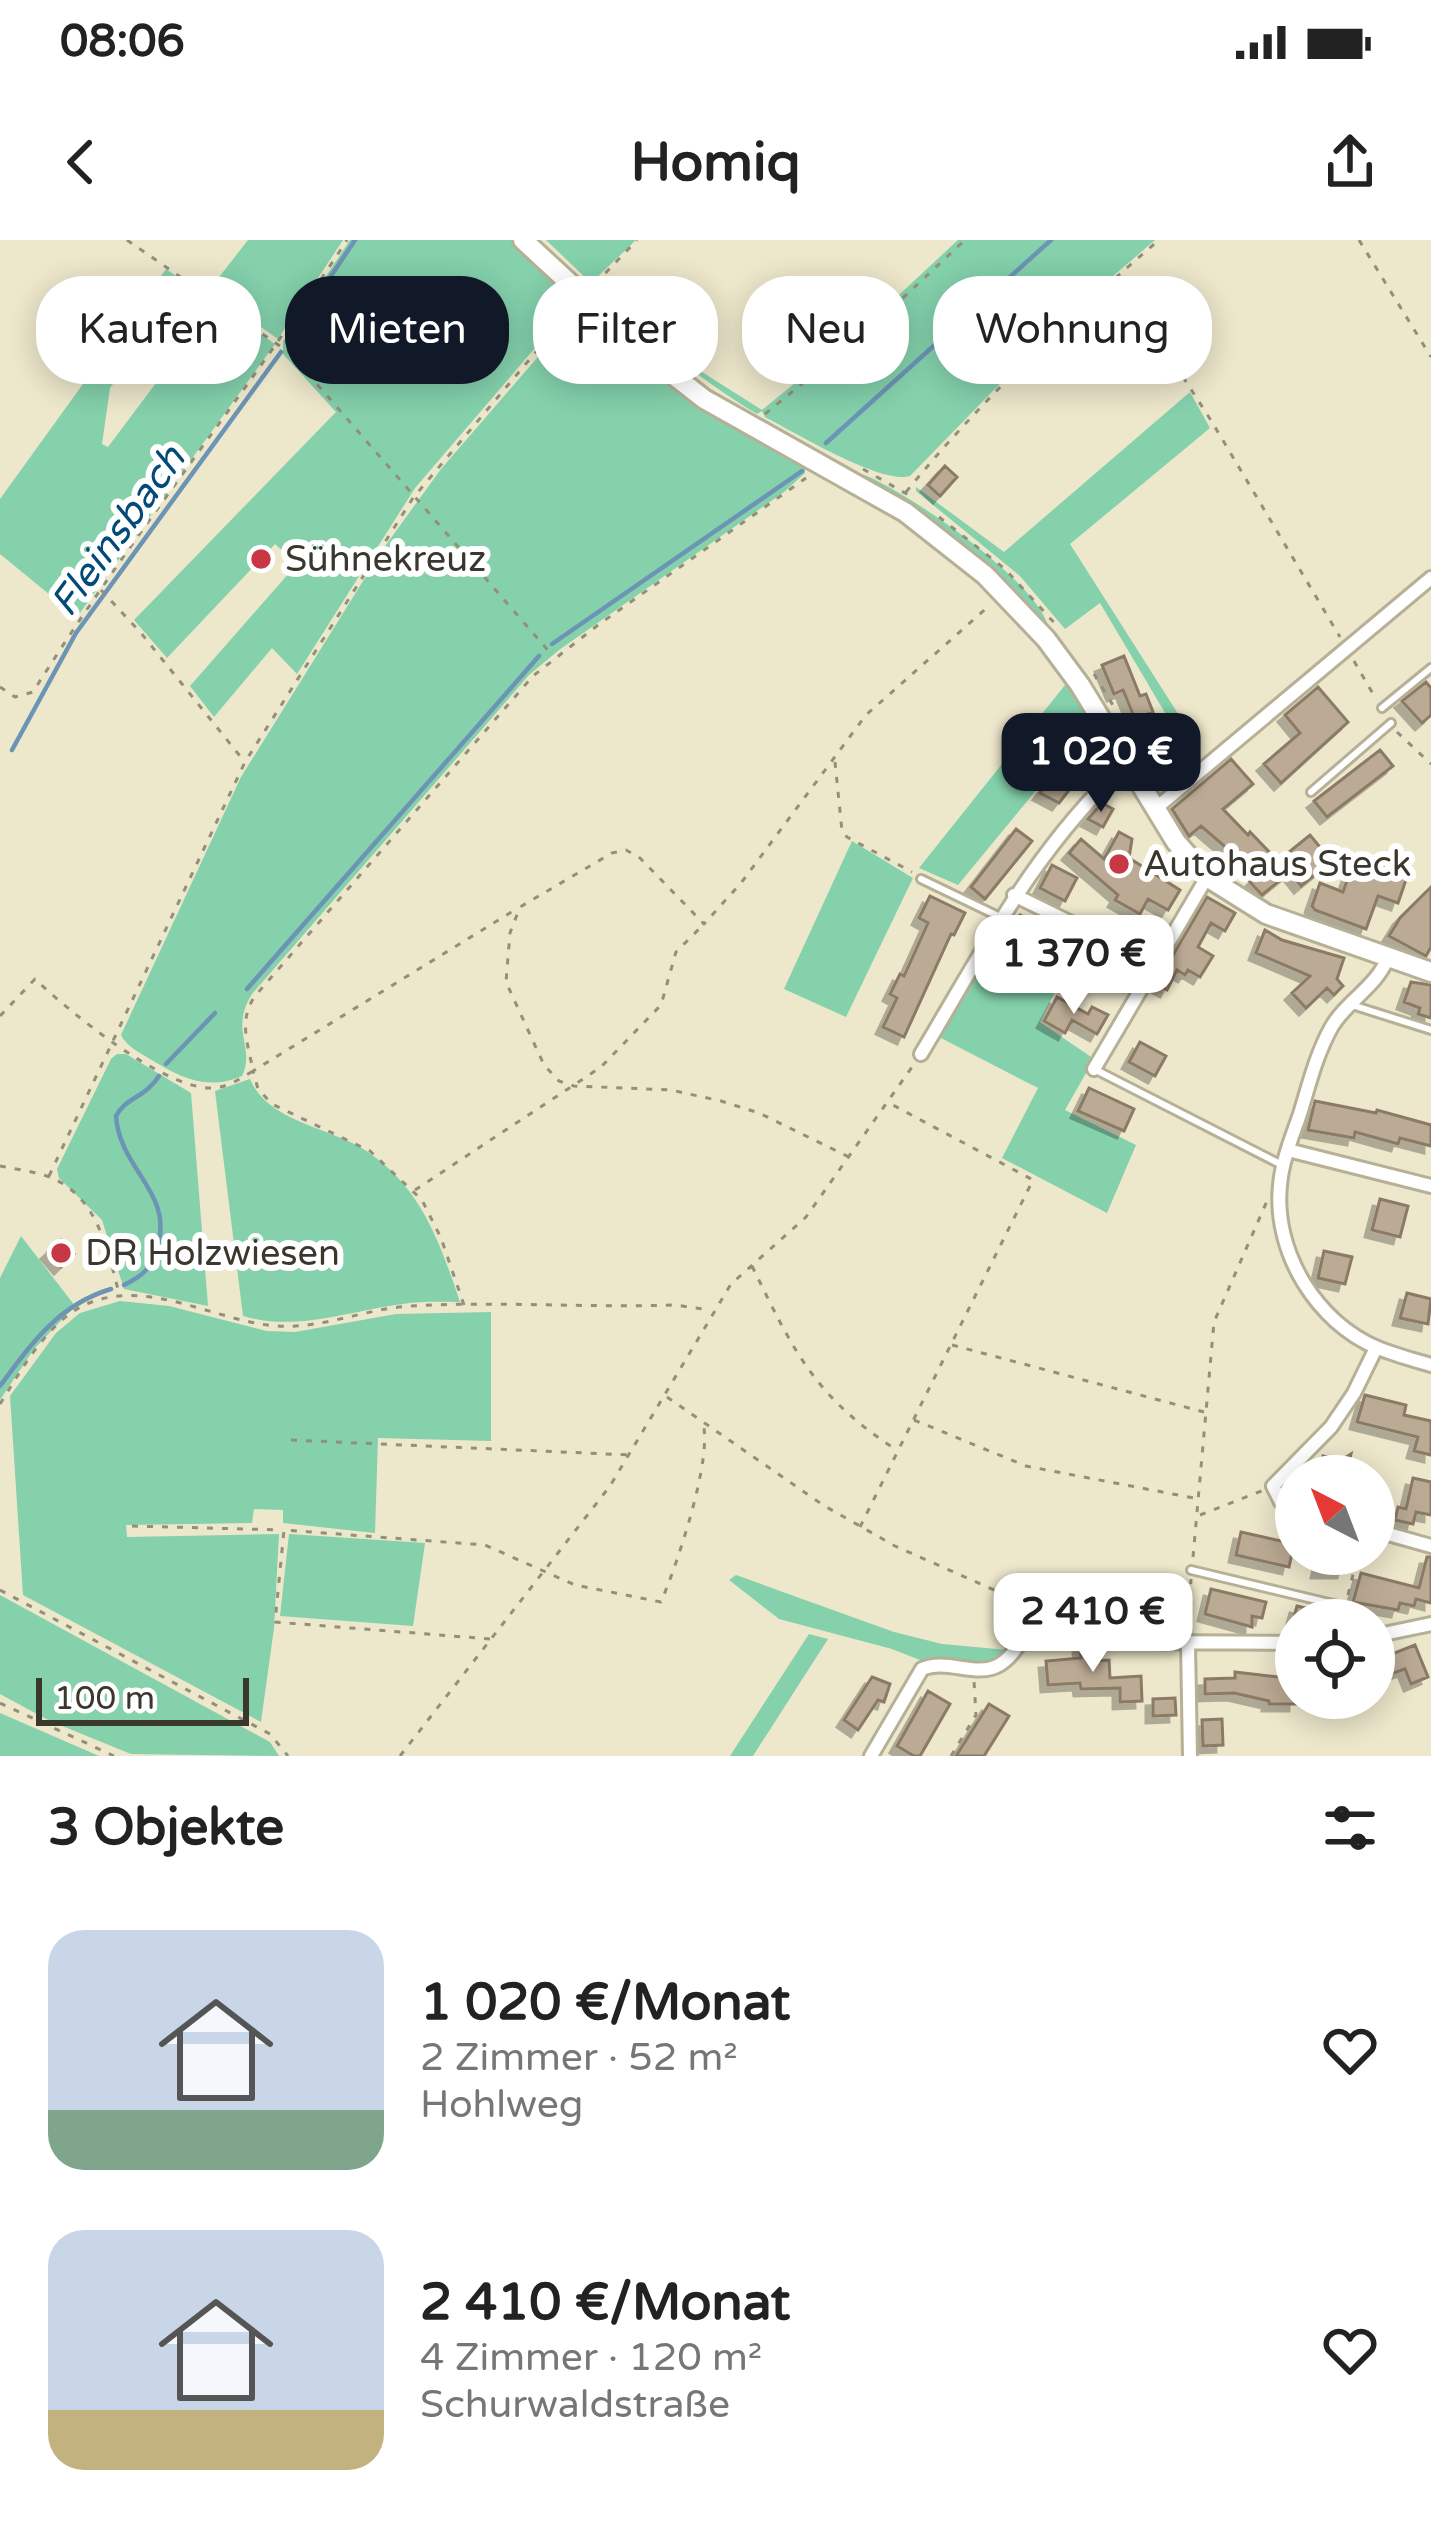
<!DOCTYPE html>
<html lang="de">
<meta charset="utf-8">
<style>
:root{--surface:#fff;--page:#f6f6f6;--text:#222;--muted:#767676;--accent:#111827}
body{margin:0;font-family:"Varela Round",sans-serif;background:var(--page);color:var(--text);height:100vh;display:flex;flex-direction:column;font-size:45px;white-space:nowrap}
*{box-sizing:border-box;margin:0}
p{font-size:39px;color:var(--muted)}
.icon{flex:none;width:66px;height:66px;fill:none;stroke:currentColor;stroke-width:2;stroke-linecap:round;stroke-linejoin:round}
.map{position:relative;height:1516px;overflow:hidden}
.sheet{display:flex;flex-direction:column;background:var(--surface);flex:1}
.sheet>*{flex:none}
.guide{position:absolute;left:36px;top:36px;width:1359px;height:108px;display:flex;gap:24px}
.needle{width:78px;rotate:318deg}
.tools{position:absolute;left:1275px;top:1215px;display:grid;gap:24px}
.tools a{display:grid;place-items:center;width:120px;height:120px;border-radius:50%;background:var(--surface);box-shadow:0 6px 30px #0003;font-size:60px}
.scale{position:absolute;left:36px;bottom:30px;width:213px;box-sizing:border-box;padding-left:12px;border:6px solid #3a382d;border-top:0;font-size:33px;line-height:42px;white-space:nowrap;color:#3a382d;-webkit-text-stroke:9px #fff;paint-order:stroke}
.price{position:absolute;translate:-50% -102px;padding:0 27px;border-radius:24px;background:#fff;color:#222;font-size:39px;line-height:78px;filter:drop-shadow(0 3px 6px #0008)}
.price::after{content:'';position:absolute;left:50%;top:72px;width:36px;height:27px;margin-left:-18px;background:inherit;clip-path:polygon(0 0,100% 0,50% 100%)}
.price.active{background:var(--accent);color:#fff}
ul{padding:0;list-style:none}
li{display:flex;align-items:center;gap:36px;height:300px;padding:0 48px}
li span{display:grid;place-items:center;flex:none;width:336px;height:240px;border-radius:36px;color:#555}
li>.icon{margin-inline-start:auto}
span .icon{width:144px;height:144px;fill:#fffc;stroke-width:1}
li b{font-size:51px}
h2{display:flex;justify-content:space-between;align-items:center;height:144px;padding:0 48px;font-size:51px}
.tag{padding:0 42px;border-radius:48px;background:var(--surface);box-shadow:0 6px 30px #0003;font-size:42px;line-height:108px}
.tag.active{background:var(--accent);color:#fff}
.status{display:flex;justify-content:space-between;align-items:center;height:84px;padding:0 60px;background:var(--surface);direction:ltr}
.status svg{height:33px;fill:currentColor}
header{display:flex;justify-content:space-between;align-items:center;height:156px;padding:0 48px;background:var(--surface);font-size:54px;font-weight:700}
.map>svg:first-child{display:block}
</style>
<div class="status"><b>08:06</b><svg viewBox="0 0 49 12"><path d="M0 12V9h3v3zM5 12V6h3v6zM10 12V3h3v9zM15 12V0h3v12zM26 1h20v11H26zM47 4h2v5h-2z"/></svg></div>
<header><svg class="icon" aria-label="back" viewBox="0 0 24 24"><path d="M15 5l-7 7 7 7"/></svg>Homiq<svg class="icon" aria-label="share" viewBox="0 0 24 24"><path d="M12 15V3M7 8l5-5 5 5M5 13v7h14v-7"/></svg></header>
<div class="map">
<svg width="1431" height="1516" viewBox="0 0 1431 1516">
<defs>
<filter id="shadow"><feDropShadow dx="-7" dy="7" stdDeviation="0" flood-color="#0004"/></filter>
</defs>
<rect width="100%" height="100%" fill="#ede7cb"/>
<path fill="#84d1ac" d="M248 0H343L278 99 209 50Z
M350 0H513L570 53V61L541 101 415 248 297 434 272 408 214 477 190 446 297 324 275 304 167 418 134 380 336 172 283 114V101Z
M546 0H636L591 43Z
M958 0H1155L1063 79 910 236C882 245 794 192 765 177L762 171 757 174C697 138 647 95 595 48L600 44 672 113 762 170 873 79Z
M166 29 199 52 152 117 138 109 110 148 102 204 108 207 216 63 275 104 77 377 0 314V259Z
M581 67 641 119 805 223V233L784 252 559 410 529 435 252 754C229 791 256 807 242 836 207 851 181 838 150 819 139 812 127 807 121 795L241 537 383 309 441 229Z
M1190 152 1210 188 1070 304 1196 502 1187 510 1100 363 1065 389 1020 336 916 251V247L1004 312Z
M862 234C907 251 1032 338 1047 383L1044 385 969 310Z
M1069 440 1095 479 958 645 919 628Z
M852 601 913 638 846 777 784 749Z
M984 723 1054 754 1040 782 1094 819 1065 870 1136 905 1107 973 1002 918 1038 848 939 797Z
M117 814H126L191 853 208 1066 124 1049 102 980 59 938 57 929 111 819Z
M250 839C268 883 332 887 368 912 422 949 440 1003 460 1062 441 1062 421 1061 403 1064 347 1071 298 1092 243 1076L215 851Z
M21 996 75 1066 34 1109 0 1160V1038Z
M120 1061 169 1066 267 1091 295 1092 396 1074 491 1072V1201L378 1198 375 1293 283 1283V1270L254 1269 252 1283 126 1285 127 1297 279 1294 274 1388 261 1482 23 1355 10 1156 56 1093 80 1073Z
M289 1294 425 1303 413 1386 280 1376Z
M736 1335 894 1392 942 1404 1008 1410 995 1424 925 1422 892 1409 779 1379 729 1340Z
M0 1355 270 1502 279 1516 131 1514 50 1481 0 1454Z
M809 1394 828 1399 753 1516H730Z
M0 1473 99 1516H0Z"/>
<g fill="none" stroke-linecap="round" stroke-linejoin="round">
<path stroke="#6c94b5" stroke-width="4.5" d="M287 102 355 0
M826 203 1051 0
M552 404 802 231
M12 510 76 393 281 112
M247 749 539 416
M166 824 215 773
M124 1045C145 1035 152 1027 158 1004 173 953 119 928 116 876 126 857 145 858 159 836
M0 1146C32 1103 58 1065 111 1049"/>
</g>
<path fill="#bcab94" stroke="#8b7a65" stroke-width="3" filter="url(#shadow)" d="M945 226 957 237 940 256 928 245Z
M1124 416 1140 456 1146 454 1153 472 1135 479 1123 450 1114 454 1102 425Z
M1426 442 1431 448V475L1422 483 1402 461Z
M1318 447 1348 482 1281 543 1264 524 1300 493 1285 475Z
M1178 496 1188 518 1151 535 1141 514Z
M1380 510 1393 526 1327 577 1314 561Z
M1067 518 1084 531 1059 563 1040 553Z
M1231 519 1253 544 1223 569 1248 595 1250 592 1278 621 1310 595 1329 618V623L1301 646 1290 632 1262 655 1250 642 1258 635 1201 586 1189 596 1172 569Z
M1102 563 1113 569 1103 587 1088 579Z
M1016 589 1032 601 985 659 971 647Z
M1119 592 1132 599 1129 618 1180 650 1168 670 1148 659 1140 674 1115 660 1118 655 1069 613 1081 599 1104 619Z
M1355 617 1408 634 1398 663 1378 656 1366 689 1315 670 1312 666 1320 643 1343 652Z
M1052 625 1077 638 1065 661 1040 648Z
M1431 647V707L1426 716 1389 696 1400 678Z
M930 656 965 673 954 695 951 694 904 797 883 787 897 758 890 754 900 734 904 736 928 683 919 678Z
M1207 657 1235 673 1225 691 1211 683 1198 707 1213 716 1200 737 1188 730 1185 735 1177 730 1167 750 1156 744Z
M1020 675 1083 708 1115 723 1118 718 1138 729 1130 745 1096 727 1092 735 1067 721 1064 727 1031 710 1015 733 991 720Z
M1265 690 1282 700 1344 718 1337 739 1343 746 1334 755 1327 748 1306 768 1292 753 1310 736 1256 713Z
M1411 742 1431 745V778L1418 774 1420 768 1404 762Z
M1057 757 1088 774 1092 767 1108 775 1097 794 1072 780 1065 793 1044 781Z
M1140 802 1166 816 1155 836 1129 822Z
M1089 848 1134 869 1124 891 1078 871Z
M1315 861 1376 873 1377 870 1431 885V906L1400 898 1398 904 1355 892 1354 898 1308 890Z
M1380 959 1408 966 1400 997 1372 990Z
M61 1000 74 1014 61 1027 48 1012Z
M1324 1011 1352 1017 1345 1044 1318 1038Z
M1407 1053 1431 1059 1428 1084 1400 1078Z
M1365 1155 1406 1165 1404 1175 1431 1181V1215L1414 1211 1418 1197 1357 1182Z
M1351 1214 1346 1236H1319L1323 1216 1340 1221Z
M1413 1238 1431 1242V1275L1416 1272 1413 1284 1395 1280 1398 1267 1406 1269Z
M1241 1292 1294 1304 1289 1327 1236 1315Z
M1322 1314 1348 1316 1344 1331H1318Z
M1427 1317H1431V1363L1416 1359 1414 1366 1400 1363 1398 1370 1353 1362 1361 1333 1419 1348Z
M1211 1349 1266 1362 1262 1378 1252 1376V1387L1205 1374Z
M1297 1366 1339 1376 1338 1380H1293Z
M1093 1405 1094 1421 1109 1420 1110 1438 1141 1436 1142 1461 1120 1462V1448L1081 1449 1080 1443 1048 1445 1046 1421 1081 1418 1080 1406Z
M1415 1405 1428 1437 1411 1444 1405 1429 1391 1434 1384 1417Z
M1235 1432 1296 1439V1464H1269V1461L1234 1453 1205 1454V1439L1235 1438Z
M872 1437 890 1444 884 1462 878 1460 858 1490 844 1480Z
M928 1451 950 1464 920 1516H914L897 1506Z
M1175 1458 1176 1475 1153 1476V1459Z
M989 1464 1009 1476 984 1516H956Z
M1222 1479 1223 1505 1203 1506 1202 1480Z"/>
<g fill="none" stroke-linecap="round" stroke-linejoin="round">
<defs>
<path id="lane" d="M1382 468 1431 428
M1311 552 1391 483
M921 639 1000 677
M1352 765 1431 790
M1094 829 1280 924
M1191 1330 1346 1367"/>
<path id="street" d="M1155 569 1431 338
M1014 655 1155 724
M1388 717C1377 747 1346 761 1331 788 1316 815 1309 845 1300 874 1292 897 1282 921 1280 945 1273 1012 1317 1083 1378 1108 1395 1115 1414 1120 1431 1125
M921 814C984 709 1036 606 1128 522
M1094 829 1207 637
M1288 910 1431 946
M1296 1268 1281 1262 1273 1246 1331 1187 1354 1153 1376 1108
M1374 1290 1431 1306
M1374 1396 1431 1384
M1188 1403 1190 1516
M871 1516 922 1429C947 1418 976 1438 999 1425 1020 1413 1024 1385 1047 1376L1149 1402 1296 1403"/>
<path id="secondary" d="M523 0 644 112 704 159 905 272 985 335 1046 399 1080 445 1176 602 1207 637 1266 674 1431 732"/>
</defs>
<use href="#lane" stroke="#b6b096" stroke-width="12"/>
<use href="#street" stroke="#b6b096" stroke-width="18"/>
<use href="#secondary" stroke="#b6b096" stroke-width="24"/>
<path stroke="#938f7b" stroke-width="3" stroke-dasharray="6 9" stroke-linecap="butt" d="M127 0 290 113 552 415
M1359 0 1431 117
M1118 36 1212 182 1340 397
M595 44 637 0
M765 174 875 84 965 0
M863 229 912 257
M906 252C981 160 1069 77 1159 0
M939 277 1005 329 1059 388
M101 350 141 393 244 521
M1354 421 1376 459
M1094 434 1114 467
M0 447 15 457 33 452C130 297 247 153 347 0
M1397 492 1431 524
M835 522 842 591 847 597 912 632
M0 776 35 739C71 773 160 846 209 848 225 849 240 839 253 831 248 803 238 781 255 756L533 436 598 385 806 238
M849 917 759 873 721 861 671 850 574 846 559 841 544 825 506 742 510 693 520 667 612 613 626 610 640 618 704 684 741 643 866 475 989 366
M0 926C15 929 32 931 47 936 97 954 107 1008 119 1053
M49 936 245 522 413 258 572 69
M415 950 601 827 661 765 676 712 704 684
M752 1026C793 1110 814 1156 895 1209
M464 1065 441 998 422 960 370 911 272 864 258 849 253 831 518 668
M952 1105 1204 1172
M667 1157 823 1265 895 1306 1037 1369
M0 1164C22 1129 49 1079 89 1063 147 1040 209 1077 267 1085 316 1092 362 1069 410 1066 498 1061 587 1068 675 1065L710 1070
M914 1180 1026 1226 1199 1259
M291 1200 630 1215
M1200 1275 1264 1250
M132 1286 282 1290
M860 1287 1033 940 891 864
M1193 1317 1214 1082 1267 961
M0 1350 270 1494 288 1516
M1348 1355 1358 1314
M1188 1389 1191 1339
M490 1399 275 1382 284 1290 485 1305 575 1345 661 1362C676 1327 715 1214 702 1180
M0 1463 114 1516
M400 1516 610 1246 731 1044 806 977 912 827
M951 1516 976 1475 974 1441"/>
<use href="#lane" stroke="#fff" stroke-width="6"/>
<use href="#street" stroke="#fff" stroke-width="12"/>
<use href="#secondary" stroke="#fff" stroke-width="18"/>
</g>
<g fill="#c73744" stroke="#fff" stroke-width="4.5">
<circle cx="261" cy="319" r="12"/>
<circle cx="1119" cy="624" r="12"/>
<circle cx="61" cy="1013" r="12"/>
</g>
<g text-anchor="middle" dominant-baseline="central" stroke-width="12" stroke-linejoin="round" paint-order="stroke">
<g font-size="36" fill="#3a382d" stroke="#fff" text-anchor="start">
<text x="285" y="319">Sühnekreuz</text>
<text x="1143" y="624">Autohaus Steck</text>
<text x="85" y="1013">DR Holzwiesen</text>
</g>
<g font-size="39" font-style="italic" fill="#024a78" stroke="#fff">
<text transform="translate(118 291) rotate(-54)">Fleinsbach</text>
</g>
</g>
</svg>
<div class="tools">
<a><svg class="needle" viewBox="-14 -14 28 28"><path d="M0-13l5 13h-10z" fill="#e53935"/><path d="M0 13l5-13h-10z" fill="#767676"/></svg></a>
<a><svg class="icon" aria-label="locate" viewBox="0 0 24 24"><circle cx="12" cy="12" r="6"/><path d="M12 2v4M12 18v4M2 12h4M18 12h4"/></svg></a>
</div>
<div class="scale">100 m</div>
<b class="price active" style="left:1101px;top:575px">1 020 €</b>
<b class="price" style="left:1074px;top:777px">1 370 €</b>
<b class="price" style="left:1093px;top:1435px">2 410 €</b>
<div class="guide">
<a class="tag">Kaufen</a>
<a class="tag active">Mieten</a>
<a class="tag">Filter</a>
<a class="tag">Neu</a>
<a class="tag">Wohnung</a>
</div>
</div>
<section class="sheet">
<h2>3 Objekte<svg class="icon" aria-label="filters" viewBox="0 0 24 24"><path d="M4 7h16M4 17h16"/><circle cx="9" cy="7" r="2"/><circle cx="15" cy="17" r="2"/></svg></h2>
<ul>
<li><span style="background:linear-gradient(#c9d6e8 75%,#7fa58c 0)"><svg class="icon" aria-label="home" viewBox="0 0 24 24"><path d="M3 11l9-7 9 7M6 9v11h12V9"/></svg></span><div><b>1 020 €/Monat</b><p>2 Zimmer · 52 m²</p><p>Hohlweg</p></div><svg class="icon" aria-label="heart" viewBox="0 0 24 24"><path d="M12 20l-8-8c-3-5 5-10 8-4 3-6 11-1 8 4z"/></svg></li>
<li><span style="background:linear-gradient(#c9d6e8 75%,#c2b280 0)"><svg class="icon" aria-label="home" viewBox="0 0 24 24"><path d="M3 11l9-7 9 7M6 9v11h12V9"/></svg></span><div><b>2 410 €/Monat</b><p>4 Zimmer · 120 m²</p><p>Schurwaldstraße</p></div><svg class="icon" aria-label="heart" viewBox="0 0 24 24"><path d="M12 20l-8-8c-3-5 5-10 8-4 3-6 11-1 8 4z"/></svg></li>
</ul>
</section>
